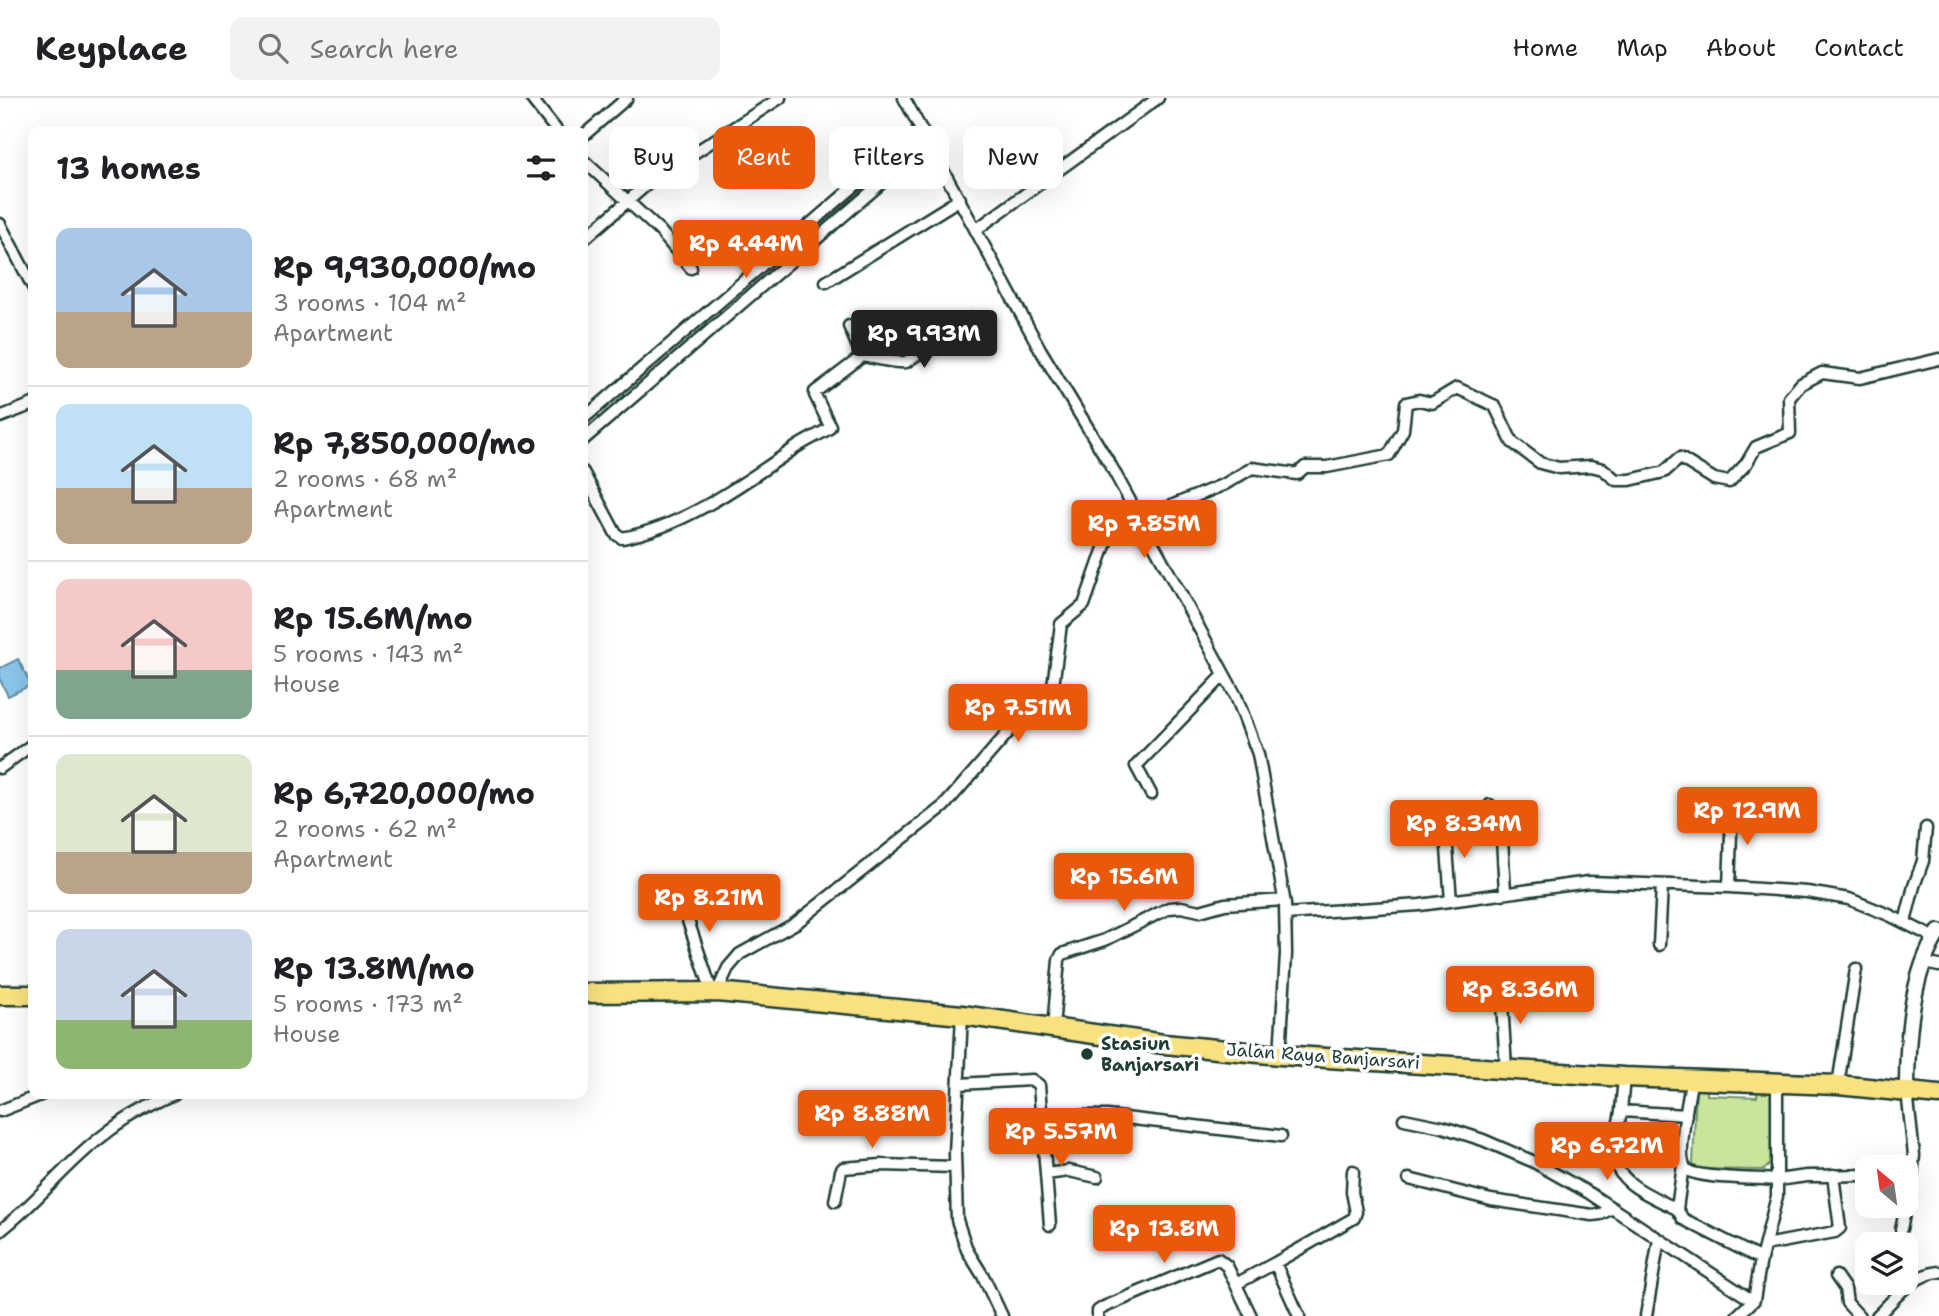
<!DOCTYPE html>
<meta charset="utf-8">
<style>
:root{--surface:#fff;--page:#f2f2f2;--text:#202124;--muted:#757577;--line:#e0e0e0;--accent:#ea580c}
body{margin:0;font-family:"Shantell Sans",sans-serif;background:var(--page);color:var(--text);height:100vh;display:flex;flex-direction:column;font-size:26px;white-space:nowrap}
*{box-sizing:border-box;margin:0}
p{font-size:23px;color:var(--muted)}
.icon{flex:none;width:38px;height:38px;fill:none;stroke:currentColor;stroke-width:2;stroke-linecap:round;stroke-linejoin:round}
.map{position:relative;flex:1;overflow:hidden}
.side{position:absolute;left:28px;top:28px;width:560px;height:973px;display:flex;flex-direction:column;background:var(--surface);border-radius:14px;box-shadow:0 7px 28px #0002}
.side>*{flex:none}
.top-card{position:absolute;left:609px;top:28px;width:665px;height:63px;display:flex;gap:14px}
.needle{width:46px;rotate:331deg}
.fabs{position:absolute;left:1855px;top:1057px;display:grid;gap:14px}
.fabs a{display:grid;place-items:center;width:63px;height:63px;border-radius:14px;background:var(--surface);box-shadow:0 7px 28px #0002;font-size:35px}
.price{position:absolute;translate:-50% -60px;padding:0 16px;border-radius:7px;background:var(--accent);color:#fff;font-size:23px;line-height:46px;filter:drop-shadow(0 2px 4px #0008)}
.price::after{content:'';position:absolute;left:50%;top:42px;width:21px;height:16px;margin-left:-10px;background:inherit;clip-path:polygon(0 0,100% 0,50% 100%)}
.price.current{background:#222;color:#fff}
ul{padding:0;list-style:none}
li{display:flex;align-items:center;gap:21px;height:175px;padding:0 28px}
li+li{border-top:2px solid var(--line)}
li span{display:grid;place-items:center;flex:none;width:196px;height:140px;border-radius:14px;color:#555}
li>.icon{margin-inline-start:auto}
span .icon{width:84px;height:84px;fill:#fffc;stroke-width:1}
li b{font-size:30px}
h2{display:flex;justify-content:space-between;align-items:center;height:84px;padding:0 28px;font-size:30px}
.tag{padding:0 24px;border-radius:14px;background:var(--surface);box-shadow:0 7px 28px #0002;font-size:24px;line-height:63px}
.tag.current{background:var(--accent);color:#fff}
header{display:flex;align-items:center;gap:42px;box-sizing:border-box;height:98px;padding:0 35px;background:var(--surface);border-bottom:2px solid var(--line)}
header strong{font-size:33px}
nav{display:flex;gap:38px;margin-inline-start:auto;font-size:24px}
.search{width:490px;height:63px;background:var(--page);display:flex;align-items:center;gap:18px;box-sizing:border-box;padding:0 24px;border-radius:14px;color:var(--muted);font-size:26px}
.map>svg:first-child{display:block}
</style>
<header>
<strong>Keyplace</strong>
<div class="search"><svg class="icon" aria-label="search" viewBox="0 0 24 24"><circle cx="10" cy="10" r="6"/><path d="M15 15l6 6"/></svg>Search here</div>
<nav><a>Home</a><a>Map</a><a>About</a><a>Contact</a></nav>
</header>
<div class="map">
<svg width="1939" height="1218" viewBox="0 0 1939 1218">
<rect width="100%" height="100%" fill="#fff"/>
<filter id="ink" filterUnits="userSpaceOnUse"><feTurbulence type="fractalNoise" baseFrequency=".0143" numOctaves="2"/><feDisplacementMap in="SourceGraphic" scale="14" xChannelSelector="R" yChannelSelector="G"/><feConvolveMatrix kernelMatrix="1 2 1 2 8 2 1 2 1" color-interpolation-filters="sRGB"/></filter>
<g filter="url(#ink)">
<path fill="#c7e59c" stroke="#739168" stroke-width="2" d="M1696 988H1707V997L1757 999 1758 990H1772L1771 1065 1764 1072 1695 1071 1693 1066Z"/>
<path fill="#8bc6eb" stroke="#608fa2" stroke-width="2" d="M18 561 31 587 8 598 0 582V570Z"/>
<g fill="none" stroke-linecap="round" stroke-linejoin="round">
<defs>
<path id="street" d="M531 0 557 33
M904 0 1040 251 1111 368 1236 598 1258 656 1285 806 1286 856 1280 957
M583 38 627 0
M583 62 660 133 691 170
M0 126 33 189
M977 131 1158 0
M583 142 652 82 780 0
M826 184 960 101
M861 258C874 259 897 266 906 264L971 221
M0 319 33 306
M583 321 921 31
M583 342 929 44
M583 374 616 436 622 440C684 429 744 385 795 350 805 343 817 338 828 331L830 328 815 297V294L860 260 861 256 849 228
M0 670 33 646
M1151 696 1136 668 1224 577
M1490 707 1501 723 1505 794
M1445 724 1451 803
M676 787 712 894
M1729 789 1732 709
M1285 816 1420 807 1589 784 1729 789 1807 794 1849 801 1889 817 1935 840
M1905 824 1914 788 1923 763 1926 730
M1659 847 1662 787
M1924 865 1939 868
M1501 889 1506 970
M717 894 728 870 740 856 796 825 944 708 1026 614 1053 588 1061 526 1084 507 1110 433 1225 386 1252 370 1297 376 1305 369H1327L1389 357 1403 332 1406 305 1419 302 1432 305 1457 290 1495 308 1512 344 1540 365 1559 370 1591 368 1603 371 1616 382H1630L1664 374 1680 360 1714 381 1729 384 1746 366 1756 349 1790 335 1789 300 1801 286 1822 275 1860 280 1939 261
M962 917 955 1056 957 1122 967 1152 983 1178 1002 1218
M1053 930 1059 862 1062 856 1105 842 1169 810 1181 809 1200 813 1225 806 1284 802
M1624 979 1621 1013 1686 1017
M1692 980C1689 996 1676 1060 1686 1071 1695 1081 1760 1080 1777 1082V1098L1761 1161 1754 1202 1737 1218
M1777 984V1082L1807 1078 1867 1077
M959 986 1032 982 1039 987 1050 1127
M1838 987 1856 871
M0 1013 43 996
M1621 1013C1619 1027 1614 1042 1614 1056 1615 1086 1654 1099 1677 1111
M1042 1017 1107 1018 1281 1038
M1404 1021 1443 1029 1483 1042 1532 1063 1589 1095 1753 1203
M1683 1067 1677 1111 1683 1121 1761 1161
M1046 1076 1069 1073 1097 1079
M1409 1081 1491 1102 1592 1117 1601 1116 1612 1110
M835 1103 841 1073 843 1070 881 1067 955 1069
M1901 1131 1912 1079 1914 1057 1907 993
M0 1133C38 1104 66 1065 104 1037 125 1020 150 1007 174 996
M1765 1147 1835 1134 1840 1130 1833 1077
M1836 1178 1845 1191 1847 1205 1859 1218
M1236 1186 1275 1165
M1098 1218V1213L1104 1209 1218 1161 1227 1168 1251 1218
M1299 1218 1275 1165 1354 1120 1356 1114 1352 1094 1353 1073
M1646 1218 1659 1141
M1877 1218C1897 1199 1911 1177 1939 1174"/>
<path id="secondary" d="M1907 993C1907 944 1910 876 1939 834"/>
<path id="highway" d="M583 895 717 894 962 917 1164 946 1280 957 1624 979 1838 987 1939 997
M0 897H33"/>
</defs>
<use href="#street" stroke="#1f3d34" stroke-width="15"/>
<use href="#secondary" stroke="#1f3d34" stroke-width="19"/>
<use href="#highway" stroke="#1f3d34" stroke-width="23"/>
<use href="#street" stroke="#fff" stroke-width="10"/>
<use href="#secondary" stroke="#fff" stroke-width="14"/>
<use href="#highway" stroke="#fae180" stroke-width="18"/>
</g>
</g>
<circle fill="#1f3d34" stroke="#fff" stroke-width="2.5" cx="1087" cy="956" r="7"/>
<g text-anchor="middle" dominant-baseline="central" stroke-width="7" stroke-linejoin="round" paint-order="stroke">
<g font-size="18" font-weight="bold" fill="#1f3d34" stroke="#fff" text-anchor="start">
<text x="1101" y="946">Stasiun<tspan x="1101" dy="21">Banjarsari</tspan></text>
</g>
<g font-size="18" fill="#1f3d34" stroke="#fff">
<text transform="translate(1323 958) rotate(4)">Jalan Raya Banjarsari</text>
</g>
</g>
</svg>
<div class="fabs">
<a><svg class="needle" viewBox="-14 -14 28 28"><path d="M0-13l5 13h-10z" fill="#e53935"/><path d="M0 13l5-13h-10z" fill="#757577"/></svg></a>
<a><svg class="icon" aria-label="layers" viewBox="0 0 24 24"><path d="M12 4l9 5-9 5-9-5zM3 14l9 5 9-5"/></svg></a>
</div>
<b class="price" style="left:746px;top:182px">Rp 4.44M</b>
<b class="price current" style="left:924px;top:272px">Rp 9.93M</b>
<b class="price" style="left:1144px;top:462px">Rp 7.85M</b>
<b class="price" style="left:1018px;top:646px">Rp 7.51M</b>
<b class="price" style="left:1747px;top:749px">Rp 12.9M</b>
<b class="price" style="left:1464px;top:762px">Rp 8.34M</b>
<b class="price" style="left:1124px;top:815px">Rp 15.6M</b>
<b class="price" style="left:709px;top:836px">Rp 8.21M</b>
<b class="price" style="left:1520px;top:928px">Rp 8.36M</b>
<b class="price" style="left:872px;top:1052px">Rp 8.88M</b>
<b class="price" style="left:1061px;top:1070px">Rp 5.57M</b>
<b class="price" style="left:1607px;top:1084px">Rp 6.72M</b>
<b class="price" style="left:1164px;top:1167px">Rp 13.8M</b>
<div class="top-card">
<a class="tag">Buy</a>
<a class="tag current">Rent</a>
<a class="tag">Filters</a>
<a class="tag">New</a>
</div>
<section class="side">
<h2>13 homes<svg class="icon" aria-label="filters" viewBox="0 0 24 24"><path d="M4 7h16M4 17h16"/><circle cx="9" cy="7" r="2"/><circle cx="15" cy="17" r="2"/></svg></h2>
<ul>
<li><span style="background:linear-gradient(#a9c7e8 60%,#b9a48a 0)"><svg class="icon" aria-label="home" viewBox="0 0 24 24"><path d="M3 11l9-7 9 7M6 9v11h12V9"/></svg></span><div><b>Rp 9,930,000/mo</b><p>3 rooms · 104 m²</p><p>Apartment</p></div></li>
<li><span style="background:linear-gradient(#bfe0f5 60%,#b9a48a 0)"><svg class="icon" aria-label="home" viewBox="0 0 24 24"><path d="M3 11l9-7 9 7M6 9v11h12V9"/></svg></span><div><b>Rp 7,850,000/mo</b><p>2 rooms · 68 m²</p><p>Apartment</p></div></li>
<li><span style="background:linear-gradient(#f6c9c9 65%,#7fa58c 0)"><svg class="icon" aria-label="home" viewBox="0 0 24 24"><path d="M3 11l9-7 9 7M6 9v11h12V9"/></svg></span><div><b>Rp 15.6M/mo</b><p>5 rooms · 143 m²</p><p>House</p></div></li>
<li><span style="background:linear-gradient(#dfe7d0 70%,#b9a48a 0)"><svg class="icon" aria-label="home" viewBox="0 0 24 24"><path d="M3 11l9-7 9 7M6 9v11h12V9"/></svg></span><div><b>Rp 6,720,000/mo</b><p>2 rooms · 62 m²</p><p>Apartment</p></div></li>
<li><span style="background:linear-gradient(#c9d6e8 65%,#8fb573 0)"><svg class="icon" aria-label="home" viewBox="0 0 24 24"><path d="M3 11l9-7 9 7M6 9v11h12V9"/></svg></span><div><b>Rp 13.8M/mo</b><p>5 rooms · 173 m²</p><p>House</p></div></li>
</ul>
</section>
</div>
